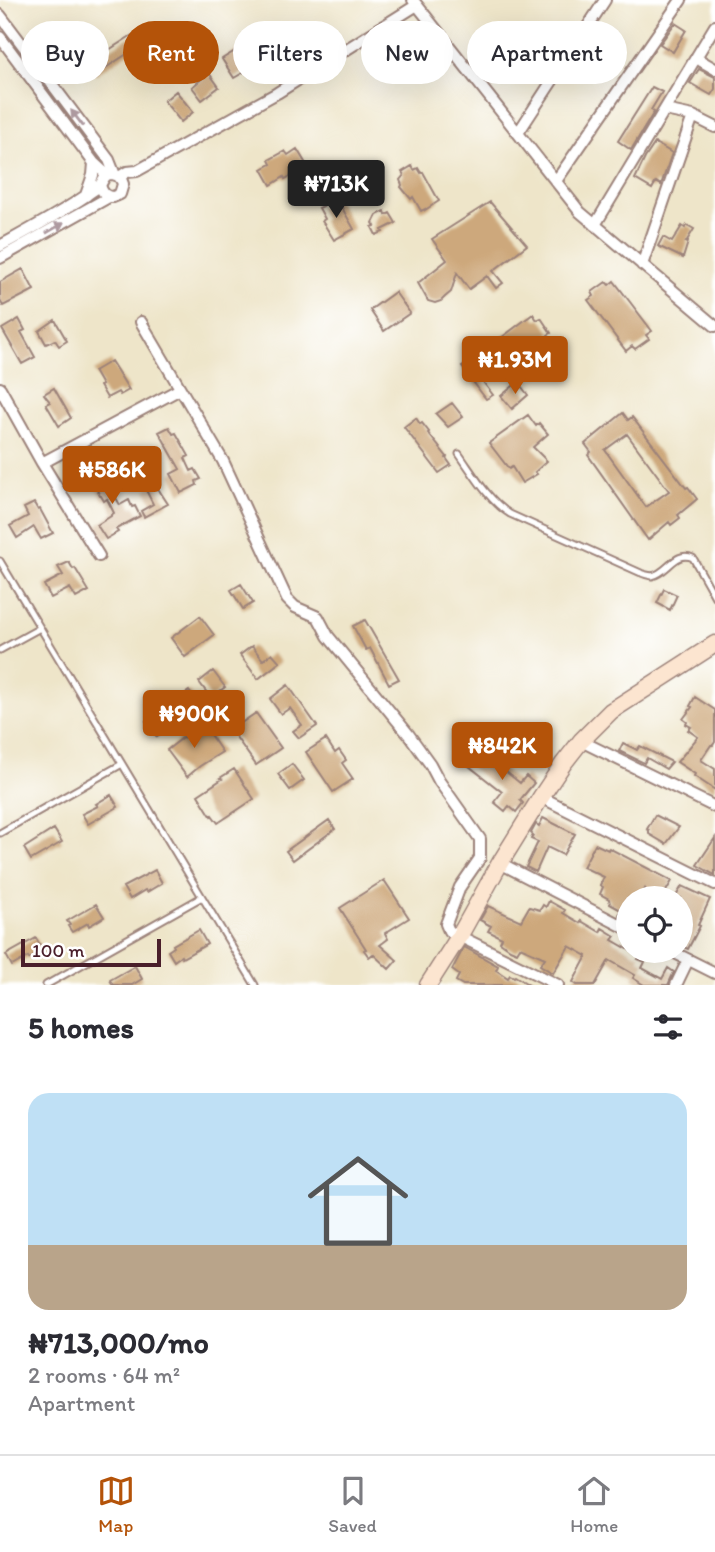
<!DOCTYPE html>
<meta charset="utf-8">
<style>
:root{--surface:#fff;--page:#f2f2f3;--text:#2b2b33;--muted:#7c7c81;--line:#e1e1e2;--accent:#b45309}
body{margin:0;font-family:Itim,sans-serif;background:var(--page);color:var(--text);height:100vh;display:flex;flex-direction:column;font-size:26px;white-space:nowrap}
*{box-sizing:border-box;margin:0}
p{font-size:23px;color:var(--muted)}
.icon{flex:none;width:38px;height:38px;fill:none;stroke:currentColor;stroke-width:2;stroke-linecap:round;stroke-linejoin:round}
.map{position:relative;height:985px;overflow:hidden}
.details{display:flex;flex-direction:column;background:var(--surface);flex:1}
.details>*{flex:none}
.banner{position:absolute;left:21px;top:21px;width:674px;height:63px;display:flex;gap:14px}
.controls{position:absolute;left:616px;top:886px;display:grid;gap:14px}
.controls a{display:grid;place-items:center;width:77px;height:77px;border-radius:50%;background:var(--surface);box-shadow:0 7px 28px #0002;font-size:35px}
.scale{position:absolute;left:21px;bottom:18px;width:140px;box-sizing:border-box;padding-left:7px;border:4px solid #4a1f2b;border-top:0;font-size:19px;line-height:24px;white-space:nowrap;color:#4a1f2b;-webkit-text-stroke:5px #fff;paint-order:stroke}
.price{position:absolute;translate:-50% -60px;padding:0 16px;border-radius:7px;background:var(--accent);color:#fff;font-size:23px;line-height:46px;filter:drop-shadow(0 2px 4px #0008)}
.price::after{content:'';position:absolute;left:50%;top:42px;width:21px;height:16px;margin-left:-10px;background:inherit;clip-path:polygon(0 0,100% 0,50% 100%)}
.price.on{background:#222;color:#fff}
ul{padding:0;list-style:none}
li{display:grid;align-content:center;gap:14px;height:371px;padding:0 28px}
li span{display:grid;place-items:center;height:217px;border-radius:21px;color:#555}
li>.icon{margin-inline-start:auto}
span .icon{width:126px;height:126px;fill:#fffc;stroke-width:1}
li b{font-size:30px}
h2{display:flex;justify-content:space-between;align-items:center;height:84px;padding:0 28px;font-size:30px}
.pill{padding:0 24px;border-radius:32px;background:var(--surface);box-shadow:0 7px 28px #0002;font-size:24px;line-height:63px}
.pill.on{background:var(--accent);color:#fff}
.menu{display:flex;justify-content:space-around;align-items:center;height:98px;border-top:2px solid var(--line);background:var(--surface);font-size:19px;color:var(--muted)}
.menu a{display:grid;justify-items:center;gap:4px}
.menu .on{color:var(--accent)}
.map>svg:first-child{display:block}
</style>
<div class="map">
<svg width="715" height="985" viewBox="0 0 715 985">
<rect width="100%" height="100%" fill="#fff"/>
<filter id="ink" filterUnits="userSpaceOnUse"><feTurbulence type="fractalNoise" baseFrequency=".0143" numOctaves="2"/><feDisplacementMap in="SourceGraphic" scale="14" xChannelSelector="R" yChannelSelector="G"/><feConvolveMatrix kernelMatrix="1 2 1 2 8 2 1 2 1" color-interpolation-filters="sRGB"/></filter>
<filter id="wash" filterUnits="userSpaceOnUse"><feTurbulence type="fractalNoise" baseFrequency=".00686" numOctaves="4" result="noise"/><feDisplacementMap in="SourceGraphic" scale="28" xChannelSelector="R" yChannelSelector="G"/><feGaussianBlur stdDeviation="1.57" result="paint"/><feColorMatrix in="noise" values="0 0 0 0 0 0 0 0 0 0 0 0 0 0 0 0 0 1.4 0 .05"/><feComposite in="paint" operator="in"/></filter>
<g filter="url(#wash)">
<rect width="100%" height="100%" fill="#eee5c9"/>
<g id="blocks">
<path fill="#cda87b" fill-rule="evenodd" d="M675 23 686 30 673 52 660 44Z
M140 30 148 40 95 75 87 64Z
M261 35 270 53 267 55 271 62 261 68 258 64 234 78 222 59Z
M699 69 715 77V89L711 95 690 83Z
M209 73 219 87 202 100 192 87Z
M652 87 662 92 651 110 654 112 631 150 618 141Z
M176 91 193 112 181 122 164 101Z
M655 143 672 153 661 185 656 182 652 189 635 179 645 158Z
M297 149 306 164 293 172 294 174 285 179 284 177 271 185 262 169 271 164 269 160 285 151 288 155Z
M412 166 414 170 418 168 421 173 423 172 439 201 425 210V209L421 211 413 197 411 199 401 187 402 185 400 180 404 175 402 172Z
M337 199 354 229 334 240 322 221 325 219 319 208Z
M490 202 527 245 493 271 503 283 496 288 487 276 469 289 457 273 451 292 445 297 441 301 435 303 428 301 418 283 447 260 432 239Z
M385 211 386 215 390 213 396 223 382 230 383 232 376 235 372 227 375 226 373 223 377 215Z
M687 225 694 229 686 242H688L683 258 658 246 663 237 672 242 682 226 685 228Z
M23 269 34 290 3 306 0 301V282Z
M614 281 652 331 646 335 649 339 635 349 632 346 626 351 588 300 594 296 592 292 606 282 609 285Z
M395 292 410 313 384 331 370 310Z
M533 314 537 320 541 318 551 333 548 335 552 340 500 378 496 372 483 382 493 395 486 399 462 367 468 363 472 368 485 358 481 353Z
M19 319 25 330 21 332 35 357 22 364 2 329Z
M55 320 67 341 59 346 55 340 46 344 39 331Z
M111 361 129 390 120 395 118 392 107 398 100 386 102 385 94 371Z
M518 382 528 395 512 409 501 396Z
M54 388 71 418 59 426 46 404 50 402 44 394Z
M452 403 463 417 448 427 436 414Z
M623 413 628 420 632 417 686 488 688 487 697 499 678 515 680 518 671 525 669 522 648 540 588 455 591 452 585 444ZM627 434 669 491 646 507 605 450Z
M528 415 536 426 539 423 548 434 533 447 547 461 535 472 537 474 522 483 512 467 509 469 489 443Z
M416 418 420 424 422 423 429 432 428 433 447 457 446 458 451 465 439 473 404 427Z
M169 427 173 434 176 433 189 456 185 458 191 471 195 469 201 479 196 481 197 485 181 493 171 474 180 469 159 432Z
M98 466 120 505 129 500 132 507 135 506 140 516 116 529 118 532 106 539 97 525 111 516V515L114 513 107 499 104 501 101 496H100L88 472Z
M155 484 168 504 144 517 141 511 153 504 146 490Z
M34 503 38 510 40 509 53 533 41 539 34 527 17 538 10 526 28 516 24 508Z
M69 562 73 569 75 568 89 591 76 598 70 588 51 598 44 585 63 575 58 567Z
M241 584 253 603 243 609 231 590Z
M664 589 677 595 670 610 657 603Z
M200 616 214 635 185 657 171 638Z
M365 620 399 679 389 684 370 648 366 650 353 626Z
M252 646 263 660 272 653 280 662 258 679 240 655Z
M213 671 225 687 211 698 199 682Z
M288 685 317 726 299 738 293 731 302 725 290 708 281 714 270 699Z
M189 691 200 707 157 737 146 721Z
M695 697 715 710V742L713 745H711L701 760 715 769V790L694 776 695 774 677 762 698 737 688 730 691 727 686 724 687 722 683 719 692 707 690 706Z
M256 713 281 748 256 765 231 730Z
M202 723 222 752 200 766 187 777 167 750Z
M326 739 335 753 339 750 346 760 342 763 353 779 333 792 306 752Z
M623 743 637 750 640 746 672 762 666 769 647 758 644 763 619 751Z
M480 752 489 760 491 758 501 766 500 767 520 783 526 776 534 783 520 800 523 803 516 812 509 806 505 811 494 802 502 792 469 766Z
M292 764 304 780 290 790 278 774Z
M234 769 254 799 218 823 212 815 211 816 198 795 222 779 220 778Z
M111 795 118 807 88 824 82 814 98 806 96 804Z
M655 815 679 827 666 844 649 834V830L647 829Z
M543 818 575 834 563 855 547 847 536 872 526 867 538 842 531 839 533 835 531 833 536 824 539 826Z
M329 820 335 829 293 860 286 851Z
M54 829 62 842 31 860 24 848Z
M715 838V875L697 865Z
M595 844 608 850 609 848 672 881 662 898H649L645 889 641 898H628V920L619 915 621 910 610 904 609 899 600 894 603 887 600 885 604 877 583 867Z
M155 870 162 883 147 892 145 890 130 899 123 887Z
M384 880 409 918 385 933 388 939 380 945 397 960 389 969 373 954 369 957 364 950 366 949 340 908Z
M682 886 710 899 698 925 700 926 688 949 681 946V898H675Z
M549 901 565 910 563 913 580 923 581 921 600 932 602 928 615 936 612 940 640 956 638 959 645 962 642 968 662 979 668 968 674 972 668 985H644L633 978 635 975 609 960 595 985H577L573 982 587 956 569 946 553 973 540 965 545 958 520 947 517 952 510 949 500 942 502 938 488 931 491 926 480 920 488 906 521 921 529 907 540 910 543 905 546 907Z
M96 904 104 917 89 926 88 923 72 932 68 926 70 925 67 921Z
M199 930 207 944 182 958 181 956 174 961 168 951 174 947 173 945Z
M36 938 44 952 29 959 28 957 12 966 6 955Z
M464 947 498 966 496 970 508 978 510 975 514 977 515 976 529 985H463L456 981 459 975 452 970Z
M135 966 142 979 132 985H113L110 980Z"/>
</g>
</g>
<g filter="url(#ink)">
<use href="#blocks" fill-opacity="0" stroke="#9c827a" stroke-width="2"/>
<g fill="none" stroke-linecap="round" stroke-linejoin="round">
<defs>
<path id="lane" d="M459 454C474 475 488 500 510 514L641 573C641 574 652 576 652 576 668 573 675 550 693 558L715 597
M0 561 255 985
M0 650 40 628
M0 833 122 764
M46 985 202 897"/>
<path id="street" d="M413 0 580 212 715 326
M0 15 109 160 115 175
M0 37 94 163 107 175
M696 58 715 69
M665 110 693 116 715 127
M518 133 605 0
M119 177 127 172 137 171 277 93 417 5
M556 181 681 0
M86 195 93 175 94 163
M595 225 715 26
M0 246C29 230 59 214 87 195 90 192 97 189 100 185 104 180 103 175 111 174 118 174 121 178 123 184L120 194 113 197C105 197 102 192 100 185
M0 258 109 197
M642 265 693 116
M141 322 223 461 287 599 295 607 318 617 328 636 409 735 430 764 439 781 480 839V858L460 887 446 924 449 931 558 985
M0 388 42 463 99 556
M42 463 180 389
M581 741 715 807
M541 797 715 884
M500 863 628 929
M669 950 715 973
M676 985 688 960"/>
<path id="secondary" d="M428 985 460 935 500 863 541 797 563 764 581 741 611 711 715 644"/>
</defs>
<use href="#lane" stroke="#9c827a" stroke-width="9"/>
<use href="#street" stroke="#9c827a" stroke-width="14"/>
<use href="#secondary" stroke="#9c827a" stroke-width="19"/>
<use href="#lane" stroke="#fff" stroke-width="5"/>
<use href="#street" stroke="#fff" stroke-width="10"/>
<use href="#secondary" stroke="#fce5d0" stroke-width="16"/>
</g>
<defs><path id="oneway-solid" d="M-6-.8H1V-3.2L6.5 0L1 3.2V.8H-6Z" transform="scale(1.75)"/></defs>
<g fill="#ae9aa0">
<use href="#oneway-solid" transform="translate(77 118) rotate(-127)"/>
<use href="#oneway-solid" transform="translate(55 228) rotate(-30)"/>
</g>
</g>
</svg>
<div class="controls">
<a><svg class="icon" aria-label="locate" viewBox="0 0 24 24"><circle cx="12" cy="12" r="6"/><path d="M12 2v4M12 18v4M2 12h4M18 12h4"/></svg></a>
</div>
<div class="scale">100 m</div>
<b class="price on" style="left:336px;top:220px">₦713K</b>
<b class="price" style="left:515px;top:396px">₦1.93M</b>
<b class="price" style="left:112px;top:506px">₦586K</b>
<b class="price" style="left:194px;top:750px">₦900K</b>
<b class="price" style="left:502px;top:782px">₦842K</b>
<div class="banner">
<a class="pill">Buy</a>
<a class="pill on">Rent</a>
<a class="pill">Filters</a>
<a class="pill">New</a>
<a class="pill">Apartment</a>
</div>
</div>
<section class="details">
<h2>5 homes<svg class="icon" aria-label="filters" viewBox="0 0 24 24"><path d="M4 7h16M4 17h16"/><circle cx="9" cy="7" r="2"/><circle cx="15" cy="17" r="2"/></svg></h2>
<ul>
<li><span style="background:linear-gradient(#bfe0f5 70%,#b9a48a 0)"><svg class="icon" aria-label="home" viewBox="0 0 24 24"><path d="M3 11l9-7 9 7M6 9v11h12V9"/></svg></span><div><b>₦713,000/mo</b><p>2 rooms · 64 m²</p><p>Apartment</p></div></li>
</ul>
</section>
<nav class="menu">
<a class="on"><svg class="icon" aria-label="map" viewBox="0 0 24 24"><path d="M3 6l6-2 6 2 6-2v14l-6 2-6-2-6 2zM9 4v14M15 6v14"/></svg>Map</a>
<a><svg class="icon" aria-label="saved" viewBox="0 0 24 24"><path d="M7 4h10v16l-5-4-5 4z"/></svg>Saved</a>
<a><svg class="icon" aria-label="home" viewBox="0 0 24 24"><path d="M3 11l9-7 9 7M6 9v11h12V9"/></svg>Home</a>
</nav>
